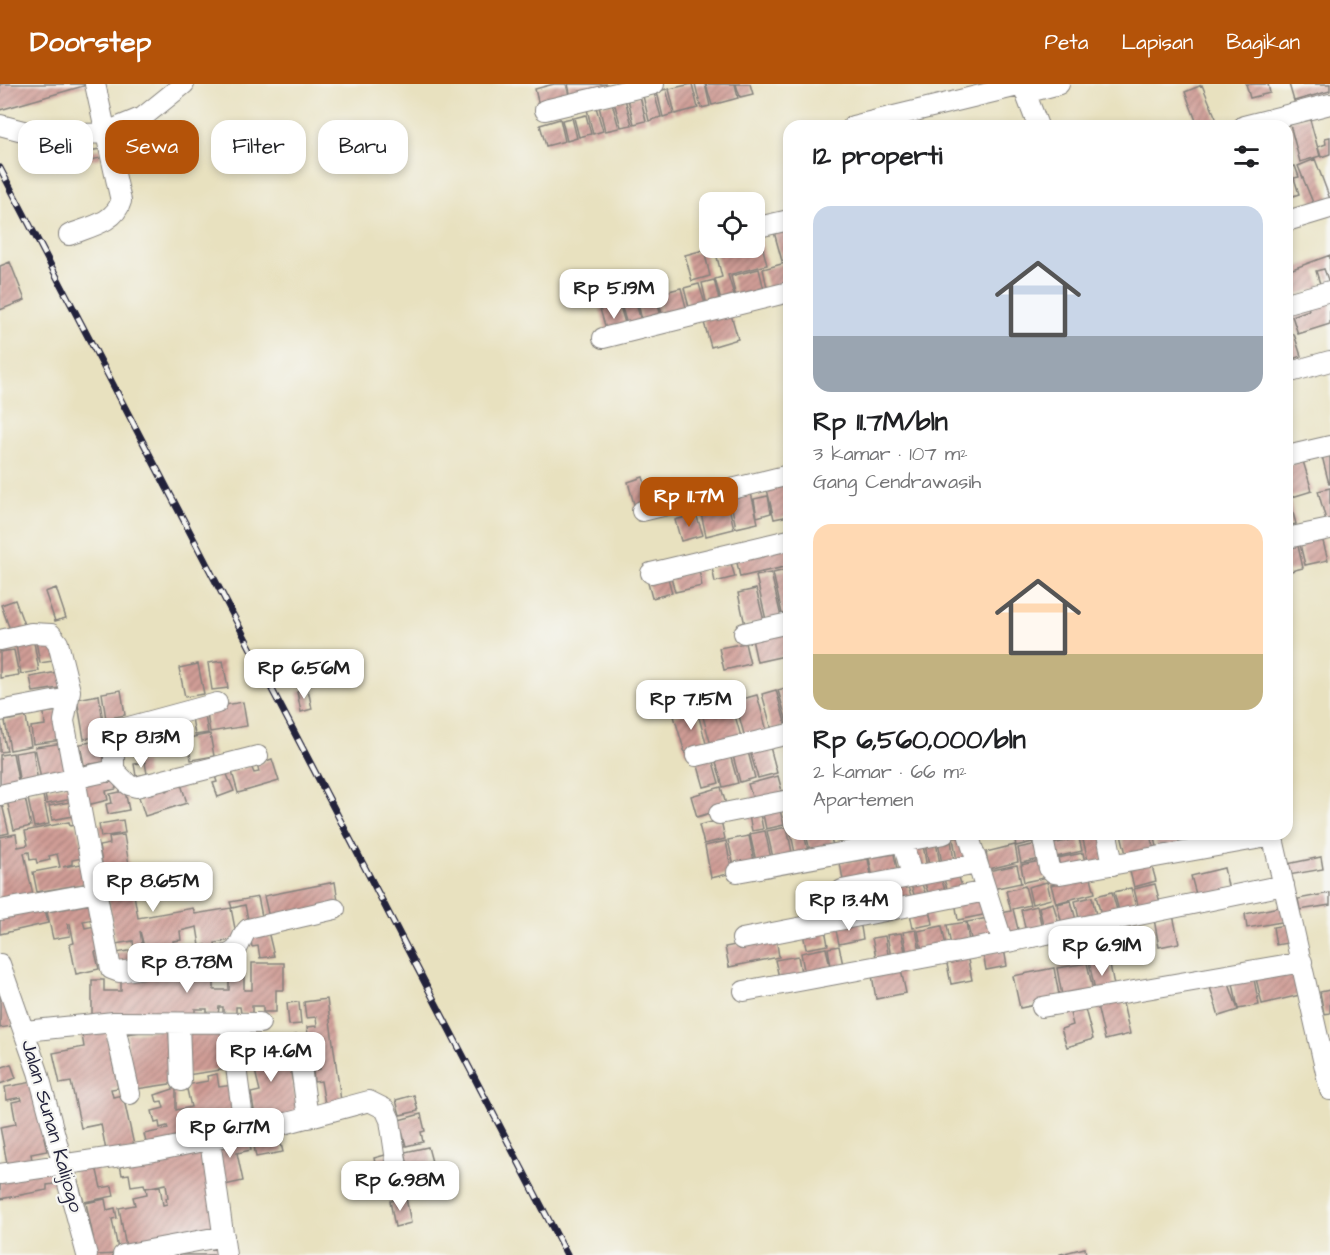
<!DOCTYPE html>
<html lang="id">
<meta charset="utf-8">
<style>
:root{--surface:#fff;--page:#f2f2f2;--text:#202124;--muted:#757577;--accent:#b45309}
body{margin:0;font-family:"Architects Daughter",sans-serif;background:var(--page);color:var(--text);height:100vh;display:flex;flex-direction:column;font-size:22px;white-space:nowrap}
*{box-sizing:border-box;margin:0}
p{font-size:20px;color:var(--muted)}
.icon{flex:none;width:33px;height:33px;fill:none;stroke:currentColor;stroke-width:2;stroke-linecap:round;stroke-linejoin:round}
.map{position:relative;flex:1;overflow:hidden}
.details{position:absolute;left:783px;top:36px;width:510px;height:720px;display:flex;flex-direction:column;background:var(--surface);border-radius:18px;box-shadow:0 3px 9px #0003}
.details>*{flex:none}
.guide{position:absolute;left:18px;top:36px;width:570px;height:54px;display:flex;gap:12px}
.fabs{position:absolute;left:699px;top:108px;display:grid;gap:12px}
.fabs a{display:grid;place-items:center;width:66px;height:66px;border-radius:12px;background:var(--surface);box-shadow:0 3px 9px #0003;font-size:30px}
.price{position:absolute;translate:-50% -51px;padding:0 14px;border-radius:12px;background:#fff;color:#222;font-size:20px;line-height:39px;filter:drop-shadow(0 2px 3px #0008)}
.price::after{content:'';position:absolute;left:50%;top:36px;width:18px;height:14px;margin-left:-9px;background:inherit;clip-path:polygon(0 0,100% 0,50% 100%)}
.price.active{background:var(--accent);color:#fff}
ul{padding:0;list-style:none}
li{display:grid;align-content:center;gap:12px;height:318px;padding:0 30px}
li span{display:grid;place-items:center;height:186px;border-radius:18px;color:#555}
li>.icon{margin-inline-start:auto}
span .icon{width:108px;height:108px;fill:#fffc;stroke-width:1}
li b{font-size:26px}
h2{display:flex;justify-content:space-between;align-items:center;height:72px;padding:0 30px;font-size:26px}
.tag{padding:0 21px;border-radius:18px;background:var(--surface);box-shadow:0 3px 9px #0003;font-size:21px;line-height:54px}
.tag.active{background:var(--accent);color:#fff}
header{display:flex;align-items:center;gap:36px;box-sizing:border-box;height:84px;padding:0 30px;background:var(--accent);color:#fff}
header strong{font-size:28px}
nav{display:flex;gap:33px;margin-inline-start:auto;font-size:21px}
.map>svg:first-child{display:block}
</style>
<header>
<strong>Doorstep</strong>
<nav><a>Peta</a><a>Lapisan</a><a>Bagikan</a></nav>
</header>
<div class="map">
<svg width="1330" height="1171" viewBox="0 0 1330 1171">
<defs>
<pattern id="building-hatch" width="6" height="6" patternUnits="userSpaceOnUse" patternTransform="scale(1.5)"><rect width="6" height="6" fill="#d09d96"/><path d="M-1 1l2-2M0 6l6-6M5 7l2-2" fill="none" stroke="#a8807c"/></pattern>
</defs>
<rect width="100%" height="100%" fill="#f6f6f2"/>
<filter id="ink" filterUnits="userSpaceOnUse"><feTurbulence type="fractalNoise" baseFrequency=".0167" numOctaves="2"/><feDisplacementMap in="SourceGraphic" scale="12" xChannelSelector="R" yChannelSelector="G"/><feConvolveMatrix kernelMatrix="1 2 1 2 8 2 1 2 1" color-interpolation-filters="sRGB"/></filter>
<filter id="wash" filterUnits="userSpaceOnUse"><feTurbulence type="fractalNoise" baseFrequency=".008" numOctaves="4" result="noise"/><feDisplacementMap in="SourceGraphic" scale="24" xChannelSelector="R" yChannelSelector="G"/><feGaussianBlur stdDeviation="1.35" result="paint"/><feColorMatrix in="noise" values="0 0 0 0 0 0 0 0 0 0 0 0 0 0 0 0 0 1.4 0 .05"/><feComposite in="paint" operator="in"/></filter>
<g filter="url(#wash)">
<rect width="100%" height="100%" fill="#e8e1bf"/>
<g id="blocks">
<path fill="url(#building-hatch)" d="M0 0H87V1L0 26Z
M554 0H566L571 18 540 26 535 5Z
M568 0H607L609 8 572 18Z
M692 0 698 24 675 30 669 5Z
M695 0H705L710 22 701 24Z
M706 0H735L738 14 712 21Z
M736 0H750L753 10 740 13Z
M1246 0H1268L1270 9 1250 14Z
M1289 0H1330V7L1294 17Z
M1202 1 1218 39 1210 42H1198L1185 8Z
M666 5 673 30 663 33 657 8Z
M654 9 661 33 649 37 643 12Z
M640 12 646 37 634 40 628 15Z
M625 15 632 41 621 43 614 18Z
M612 19 619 44 605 47 599 22Z
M596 23 603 47 593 50 587 25Z
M586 31 591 50 579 53 574 34Z
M1309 32 1320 72 1300 78 1289 37Z
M572 34 577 54 567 57 562 36Z
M560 35 565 57 546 62 540 41Z
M1330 53V70L1321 73 1318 63 1326 60 1325 54Z
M100 65 101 74 85 77 84 68Z
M1315 75 1330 115 1314 121 1298 82Z
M1295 82 1299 93 1294 94 1299 110 1287 114V84Z
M789 145V175L782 177 774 148Z
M760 153 767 181 728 191 735 214 721 217 715 195 722 193 715 165 754 164V155Z
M704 166 710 192 692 197 685 171Z
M1330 171V201L1324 185 1316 187 1321 203 1287 214V187Z
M10 178 25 216 0 226V182Z
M789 178V203L768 208 763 185Z
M759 185 765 210 737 218 731 192Z
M714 196 720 219 707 222 702 199Z
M699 200 706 223 690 227 684 204Z
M681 204 687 227 663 234 657 210Z
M655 210 662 236 643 241 637 215Z
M1330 215V240L1298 250 1292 232 1309 226 1308 222Z
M635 216 642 240 628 244 621 220Z
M619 219 627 246 608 252 600 225Z
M730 227 738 255 711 263 703 235Z
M1294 250 1301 272 1287 277V252Z
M1330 370V400H1329L1322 372Z
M1303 377 1312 407 1289 414 1296 440 1287 442V404L1290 403 1287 382Z
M643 393 651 419 635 424 628 398Z
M789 396V432L774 435 766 401Z
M1330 404V439L1327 440 1318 407Z
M751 409 758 439 736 444 730 414Z
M768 412 771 429 757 433 754 415Z
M727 414 734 445 706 452 699 420Z
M696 430 703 451 681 457 675 436Z
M1321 450 1328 476 1305 481 1299 456Z
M789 461V482L740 493 736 474Z
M1298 462 1303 484 1287 488V465Z
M731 479 735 493 715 498 712 484Z
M789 485V532L783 534 773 489Z
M699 486 702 502 675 508 671 493Z
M771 489 781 533 766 536 756 492Z
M668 494 672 509 652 514 648 499Z
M56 504 66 534 55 537 45 508Z
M756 505 764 537 745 541 738 509Z
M15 516 26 546 12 551 1 521Z
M788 547 789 571 757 578 752 555Z
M56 554 59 576 40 579 36 557Z
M34 558 39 587 21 590 16 561Z
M745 559 750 580 724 586 719 564Z
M14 566 19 591 0 594V568Z
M223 577 228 604 212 606 208 579Z
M198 580 204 610 185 613 179 584Z
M63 587 65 603 33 608 30 593Z
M789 603V642H788L778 606Z
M308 605 312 625 301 628 297 608Z
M121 606 125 631 106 635 102 609Z
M776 606 786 642 772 646 762 610Z
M99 611 105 651 84 655 77 615Z
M757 611 767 647 745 654 735 617Z
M731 617 741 653 711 661 701 626Z
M243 618 247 642 210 648 206 624Z
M204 626 208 649 195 651 191 628Z
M697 626 707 663 685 669 674 632Z
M59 627 62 656 33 660 31 643 45 641 44 629Z
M26 633 31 662 10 666 5 637Z
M0 637 7 667 0 668Z
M166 637 170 656 136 662 132 643Z
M210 650 214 672 191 676 188 654Z
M108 655 111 677 84 681 80 660Z
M63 659 68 692 41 696 35 663Z
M769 659 777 689 758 694 749 664Z
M747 664 755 694 740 698 732 668Z
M33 666 38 698 20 701 15 669Z
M729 667 738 699 723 703 714 671Z
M13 669 19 702 0 705V671Z
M711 671 719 699 704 703 696 675Z
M272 675 279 697 238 709 232 688 251 682 254 689 259 688 257 680Z
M145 678 147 690 136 692 134 680Z
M226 688 234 707 218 713 213 699 217 698 215 692Z
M113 689 116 705 106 707 108 716 87 721 82 696Z
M778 692 783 711 754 719 748 700Z
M164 699 166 707 181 700 187 719 145 732 137 707Z
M69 701 72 715 47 720 44 706Z
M721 703 727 724 697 733 691 712Z
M42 707 49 740 34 743 27 710Z
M125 707 129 726 108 730 106 720 112 719 110 710Z
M24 709 31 742 14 746 6 712Z
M0 712 9 749 0 751Z
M75 717 78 731 52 736 49 722Z
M780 726 784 741 766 745 763 730Z
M760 730 763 745 752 747 749 732Z
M123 736 125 749 101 753 99 740Z
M721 736 725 755 704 760 699 741Z
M69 738 70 742 76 741 87 773 72 776V780L63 783 87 779 90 799 37 808 33 788 60 783 57 770 49 772 50 776 37 779 36 775 30 776 29 768 24 769 33 811 0 818V753L16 750 18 763 28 761 25 747Z
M787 743 793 774 774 778 767 747Z
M765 747 772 779 757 782 750 750Z
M791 750H804L809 771 796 774Z
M806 750H830L834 766 811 771Z
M849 750H871L873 757 851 761Z
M1014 750H1036L1037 757 1016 762Z
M1048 750H1080V752L1049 759Z
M1091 750H1103L1110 775 1089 780 1082 752Z
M1121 750H1150L1155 771 1128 778Z
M1154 750H1177L1181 766 1159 771Z
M1181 750H1205L1208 761 1185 766Z
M124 751 138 834 193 824 195 830 231 824 237 855 215 859 216 866 207 867 206 861 200 862 197 843 180 847 181 856 173 857 174 866 162 869 160 860 144 863 140 847 145 879 119 883 116 869 134 866 133 857 116 860 99 762 110 760 109 753Z
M749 752 755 782 735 787 728 756Z
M968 752 971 775 957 777 953 754Z
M1079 754 1082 767 1056 773 1053 760Z
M951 755 954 778 942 780 938 757Z
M726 757 732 789 711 794 705 762Z
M936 758 940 780 929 782 925 760Z
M1042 759 1045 774 1021 779 1018 764Z
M923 761 927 784 912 786 908 764Z
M1015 761 1018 778 989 785 986 768Z
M1083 769 1086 784 1061 789 1058 774Z
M894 770 898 790 873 795 869 774Z
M1321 773 1323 785 1289 791 1287 780Z
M868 775 872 796 844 802 840 779Z
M1045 776 1048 793 1024 798 1021 781Z
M1151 779 1156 797 1134 803 1129 784Z
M1017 781 1021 799 992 805 988 787Z
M1224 784 1229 806 1197 814 1191 792Z
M957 787 964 809 950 814 943 792Z
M1090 790 1095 809 1056 819 1051 801Z
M940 791 947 812 931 817 924 797Z
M920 795 928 816 917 820 910 798Z
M335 798 339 823 269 834 264 812Z
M906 798 914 819 904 823 896 802Z
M1047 798 1051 815 1032 820 1028 803Z
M892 799 902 821 892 825 883 803Z
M1155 800 1160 819 1139 825 1134 805Z
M1025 802 1030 821 1013 825 1019 849 1003 853 997 830 1011 827 1006 807Z
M881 803 885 824 871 827 867 806Z
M1131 804 1137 827 1120 831 1114 808Z
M863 807 869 829 854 832 849 811Z
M1112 808 1118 830 1102 834 1096 812Z
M1330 809V821L1300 826 1298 815Z
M985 812 988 830 958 836 955 817Z
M96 813 100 834 83 837 85 844 95 842 103 867 95 868 99 885 76 890 70 860 74 859 70 840H68L70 852 53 855 47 828 86 821 84 815Z
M258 813 263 837 249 840 245 821 232 824 230 818Z
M1092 813 1097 835 1080 839 1075 817Z
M1071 817 1076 836 1062 840 1057 820Z
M1053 819 1059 841 1044 845 1039 823Z
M929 821 933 840 913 844 909 825Z
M1037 822 1042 844 1026 848 1021 826Z
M1284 822 1287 837 1247 844 1245 830Z
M45 825 48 839 0 850V829Z
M1173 831 1179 859 1159 863 1154 835Z
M993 833 997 854 972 859 967 838Z
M860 837 863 855 839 860 835 842Z
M966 838 969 858 951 862 947 841Z
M1132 839 1138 868 1113 873 1108 843Z
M1290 840 1293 858 1276 861 1273 843Z
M942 842 946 862 922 867 918 847Z
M825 845 828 861 806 865 803 849Z
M916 846 920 867 907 870 903 848Z
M268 847 274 872 260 874 258 862 252 863 250 850Z
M1088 847 1093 874 1059 880 1054 854Z
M901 849 906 872 891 874 887 851Z
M885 852 889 876 877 878 872 854Z
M776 853 779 873 729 883 725 863Z
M839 862 844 886 832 888 828 864Z
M826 864 831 887 805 892 801 869Z
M1004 865 1007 882 986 886 983 869Z
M967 871 972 896 951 900 946 875Z
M798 872 802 894 780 898 775 876Z
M1109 875 1115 907 1096 911 1089 878Z
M189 879H204V889H214V906H229V880H244V906H252V879H284V906H276V928H263V922H252V930L241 929 240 923H236V929H223V923H219L218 931H207V925H195V936H92V896H104V907H121V889H189Z
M1087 879 1094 911 1063 917 1057 884Z
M1294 882 1300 911 1262 920 1255 890Z
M1054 884 1060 916 1020 924 1013 892Z
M901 886 906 909 876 915 872 891Z
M1253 890 1259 921 1238 925 1232 894Z
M1227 894 1238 926 1219 932 1209 900Z
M0 906 4 921 9 920 13 942 0 944Z
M1330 906V929L1324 930 1320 908Z
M327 915 342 1024 326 1026 321 997 314 998 313 986 320 985 317 964 310 965 307 943 317 942 316 933 306 934 304 918Z
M1122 915 1130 950 1105 956 1097 921Z
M299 918 301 940 289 941 287 919Z
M1084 921 1093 955 1067 963 1061 945 1073 941 1069 925Z
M168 944 176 999 130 1006 127 950Z
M221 944 227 985 187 991 181 949Z
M106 946 118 1004 111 1005 113 1013 123 1011 135 1066 107 1072 101 1040 81 1044 71 998 60 1000 53 969 84 963 82 951Z
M290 954 292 966 272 971 275 987 290 984 299 1030 257 1043 251 1009 260 1007 257 995 255 986 247 987 242 964Z
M11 980 16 994 0 1000V984Z
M217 990 219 1003 233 1001 238 1026 224 1028 225 1034 237 1031 241 1048 148 1067 144 1050 168 1045 167 1042 160 1044 159 1038 155 1039 152 1027 164 1024 162 1017 157 1018 155 1011 176 1004V1026L191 1023 186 1001 208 997 207 992Z
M38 997 49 1052 44 1053 47 1067 31 1070 32 1076 8 1084 0 1043 16 1040 12 1018 22 1016 21 1013 7 1016 5 1003Z
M414 1011 418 1027 400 1031 396 1016Z
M421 1030 425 1047 421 1048 423 1058 406 1062 399 1036Z
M248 1051 251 1066 237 1069 243 1097 220 1102 211 1058Z
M280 1056 283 1068 256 1073 254 1062Z
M206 1059 223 1151 126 1164 119 1124 135 1121 133 1113 147 1110 146 1104 160 1102 163 1121 167 1120 166 1114H168L166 1100 145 1104 144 1100 131 1102 129 1090 122 1091 120 1081Z
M428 1063 432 1078 408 1083 405 1068Z
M389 1070 392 1085 377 1088 374 1074Z
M95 1078 101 1104 112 1102 114 1112 84 1118 73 1083Z
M59 1083 62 1099 47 1101V1106L0 1115V1094Z
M406 1114 411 1139 395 1143 390 1117Z
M105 1115 107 1126 115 1124 117 1134 112 1135 119 1170 95 1171 89 1154 93 1153 86 1119Z
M223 1158 224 1171H160Z
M1085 1164 1086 1171H1060V1170Z"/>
</g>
</g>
<g filter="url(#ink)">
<use href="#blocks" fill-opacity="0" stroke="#85827d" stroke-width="1.5"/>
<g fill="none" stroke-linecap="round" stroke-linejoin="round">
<defs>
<path id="minor" d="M1022 0 1038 42
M1025 9 1059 0
M545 26 654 0
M0 41 42 52 104 49 143 33 184 0
M853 42 1022 1
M1244 42 1330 20
M1287 137 1330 124
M754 144 789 136
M69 151C88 143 115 139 121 117L95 0
M1287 219 1330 207
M603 254 789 208
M1287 289 1330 277
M1287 372 1330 362
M642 427 789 391
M1287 454 1330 445
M651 489 789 456
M744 549 789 539
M0 556 31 549 51 550 58 559 70 607 64 637 111 885 119 888 226 871C243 866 238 855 248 845L335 825
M217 619 114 647V686L129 701 136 703 258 672
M0 627 69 614
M696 672 789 650
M0 711 114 686
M719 730 789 716
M968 750 1003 859
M1042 750 1049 784 1054 789 1060 790 1273 752
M1107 750 1113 781
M1272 750 1330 1006
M903 758 912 792
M737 788 944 750
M842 806 977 780
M0 826 98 808
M742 855 986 807
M0 880 38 988 87 1171
M744 907 1003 859 1284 801
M1042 923 1302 878
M114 938 130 1010
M179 939 181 997
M230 939 245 1049
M25 947 114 938 260 939
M298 961 308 1034
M210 1056 226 1171
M0 1090 154 1067 272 1043 369 1017 385 1025 390 1036 398 1090
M123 1171 224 1152"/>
</defs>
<use href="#minor" stroke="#85827d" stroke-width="22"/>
<use href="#minor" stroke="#fff" stroke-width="20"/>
<defs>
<path id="rail" d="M0 84 567 1171"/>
</defs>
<use href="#rail" stroke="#22223b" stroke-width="7"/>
<use href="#rail" stroke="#f6f6f2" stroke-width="4.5" stroke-dasharray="14" stroke-linecap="butt"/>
</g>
</g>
<g text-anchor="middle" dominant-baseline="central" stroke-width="4.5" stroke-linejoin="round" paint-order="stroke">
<g font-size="20" fill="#22223b" stroke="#f6f6f2">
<text transform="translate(52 1042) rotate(74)">Jalan Sunan Kalijogo</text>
</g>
</g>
</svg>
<div class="fabs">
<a><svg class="icon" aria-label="locate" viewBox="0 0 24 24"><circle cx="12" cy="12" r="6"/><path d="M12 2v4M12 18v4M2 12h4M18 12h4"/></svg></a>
</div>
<b class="price" style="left:614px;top:236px">Rp 5.19M</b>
<b class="price active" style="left:689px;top:444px">Rp 11.7M</b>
<b class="price" style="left:304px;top:616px">Rp 6.56M</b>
<b class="price" style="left:691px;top:647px">Rp 7.15M</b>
<b class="price" style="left:141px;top:685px">Rp 8.13M</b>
<b class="price" style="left:153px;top:829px">Rp 8.65M</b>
<b class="price" style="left:849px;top:848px">Rp 13.4M</b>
<b class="price" style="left:1102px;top:893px">Rp 6.91M</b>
<b class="price" style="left:187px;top:910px">Rp 8.78M</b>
<b class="price" style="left:271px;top:999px">Rp 14.6M</b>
<b class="price" style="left:230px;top:1075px">Rp 6.17M</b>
<b class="price" style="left:400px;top:1128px">Rp 6.98M</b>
<div class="guide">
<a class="tag">Beli</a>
<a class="tag active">Sewa</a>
<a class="tag">Filter</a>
<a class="tag">Baru</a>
</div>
<section class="details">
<h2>12 properti<svg class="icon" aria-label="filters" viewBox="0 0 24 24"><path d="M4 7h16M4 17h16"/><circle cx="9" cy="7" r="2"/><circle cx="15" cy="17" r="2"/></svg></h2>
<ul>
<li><span style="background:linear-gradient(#c9d6e8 70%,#9aa5b1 0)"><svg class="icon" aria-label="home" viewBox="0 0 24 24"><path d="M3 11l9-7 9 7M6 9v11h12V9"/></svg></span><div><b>Rp 11.7M/bln</b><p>3 kamar · 107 m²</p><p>Gang Cendrawasih</p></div></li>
<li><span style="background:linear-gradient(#ffd9b3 70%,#c2b280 0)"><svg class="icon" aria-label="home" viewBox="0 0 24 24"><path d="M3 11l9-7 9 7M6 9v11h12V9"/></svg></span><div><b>Rp 6,560,000/bln</b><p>2 kamar · 66 m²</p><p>Apartemen</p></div></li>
</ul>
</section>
</div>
